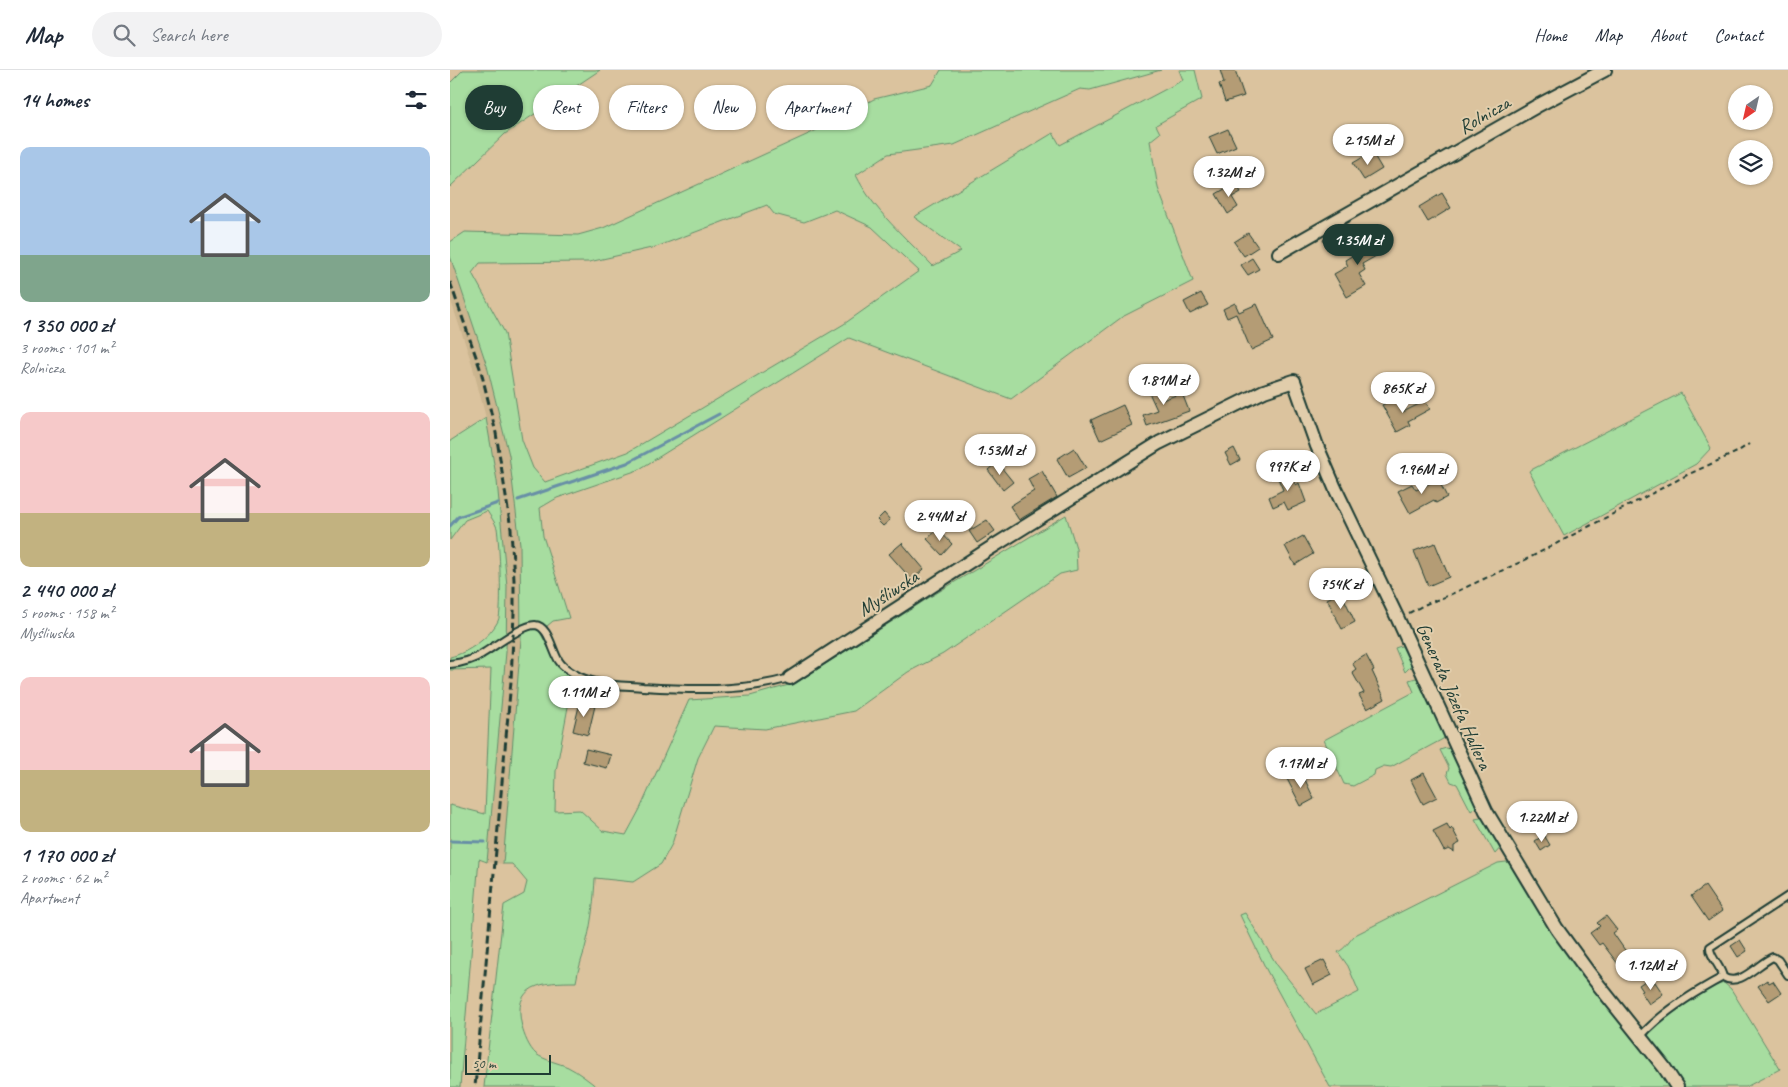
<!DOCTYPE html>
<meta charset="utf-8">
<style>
:root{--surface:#fff;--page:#f2f2f3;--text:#1f2937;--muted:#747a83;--line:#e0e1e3;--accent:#1f3d34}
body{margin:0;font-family:Caveat,sans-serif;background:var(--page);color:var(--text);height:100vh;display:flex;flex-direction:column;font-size:19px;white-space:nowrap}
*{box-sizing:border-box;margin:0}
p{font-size:16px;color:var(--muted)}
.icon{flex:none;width:28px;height:28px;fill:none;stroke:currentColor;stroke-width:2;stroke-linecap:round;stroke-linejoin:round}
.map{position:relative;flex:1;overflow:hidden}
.sheet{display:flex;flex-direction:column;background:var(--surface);width:450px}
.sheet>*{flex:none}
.banner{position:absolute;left:15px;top:15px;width:475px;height:45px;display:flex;gap:10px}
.needle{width:32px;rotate:214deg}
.fabs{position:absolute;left:1278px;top:15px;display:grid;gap:10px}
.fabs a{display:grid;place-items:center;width:45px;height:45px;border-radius:50%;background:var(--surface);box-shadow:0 1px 4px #0004;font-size:25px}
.scale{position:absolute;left:15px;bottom:12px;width:86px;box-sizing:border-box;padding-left:5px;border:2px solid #1f3d34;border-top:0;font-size:14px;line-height:18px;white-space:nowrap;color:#1f3d34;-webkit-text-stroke:4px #e1cdab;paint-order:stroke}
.price{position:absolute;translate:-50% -42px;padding:0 11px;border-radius:18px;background:#fff;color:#222;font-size:16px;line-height:32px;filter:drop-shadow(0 1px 2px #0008)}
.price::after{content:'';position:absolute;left:50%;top:30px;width:15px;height:11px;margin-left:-8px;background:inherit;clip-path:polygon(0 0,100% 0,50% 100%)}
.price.current{background:var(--accent);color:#fff}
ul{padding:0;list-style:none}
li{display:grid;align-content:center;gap:10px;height:265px;padding:0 20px}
li span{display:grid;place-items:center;height:155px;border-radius:10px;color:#555}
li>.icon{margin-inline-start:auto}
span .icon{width:90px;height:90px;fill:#fffc;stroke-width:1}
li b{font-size:21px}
h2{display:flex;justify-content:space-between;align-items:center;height:60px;padding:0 20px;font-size:21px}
.chip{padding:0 18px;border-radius:22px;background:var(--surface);box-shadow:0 1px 4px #0004;font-size:18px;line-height:45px}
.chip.current{background:var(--accent);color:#fff}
header{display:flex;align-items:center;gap:30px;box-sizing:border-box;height:70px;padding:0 25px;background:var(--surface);border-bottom:1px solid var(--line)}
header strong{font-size:24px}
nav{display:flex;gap:28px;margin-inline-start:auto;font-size:18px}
.search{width:350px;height:45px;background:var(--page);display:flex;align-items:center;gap:12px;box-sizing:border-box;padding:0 18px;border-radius:28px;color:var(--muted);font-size:19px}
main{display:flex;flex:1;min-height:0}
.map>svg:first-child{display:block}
</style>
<header>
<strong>Map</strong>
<div class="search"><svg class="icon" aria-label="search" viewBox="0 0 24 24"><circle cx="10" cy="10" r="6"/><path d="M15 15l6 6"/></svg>Search here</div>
<nav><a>Home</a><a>Map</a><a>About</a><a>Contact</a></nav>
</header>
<main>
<section class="sheet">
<h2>14 homes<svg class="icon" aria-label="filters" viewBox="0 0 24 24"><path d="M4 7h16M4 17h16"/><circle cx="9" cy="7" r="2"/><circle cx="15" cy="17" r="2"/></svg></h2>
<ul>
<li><span style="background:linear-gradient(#a9c7e8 70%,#7fa58c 0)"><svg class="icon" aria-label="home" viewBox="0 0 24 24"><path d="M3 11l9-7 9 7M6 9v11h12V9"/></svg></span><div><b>1 350 000 zł</b><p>3 rooms · 101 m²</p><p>Rolnicza</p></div></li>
<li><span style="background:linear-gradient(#f6c9c9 65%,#c2b280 0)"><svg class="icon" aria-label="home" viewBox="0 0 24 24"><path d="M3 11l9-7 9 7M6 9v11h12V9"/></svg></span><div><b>2 440 000 zł</b><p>5 rooms · 158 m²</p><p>Myśliwska</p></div></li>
<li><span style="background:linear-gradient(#f6c9c9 60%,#c2b280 0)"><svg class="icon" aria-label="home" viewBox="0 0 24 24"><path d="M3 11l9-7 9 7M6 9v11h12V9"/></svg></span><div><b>1 170 000 zł</b><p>2 rooms · 62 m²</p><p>Apartment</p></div></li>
</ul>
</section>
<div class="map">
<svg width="1338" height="1017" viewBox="0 0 1338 1017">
<rect width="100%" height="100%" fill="#dbc39e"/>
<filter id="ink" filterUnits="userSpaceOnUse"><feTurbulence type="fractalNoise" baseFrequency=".02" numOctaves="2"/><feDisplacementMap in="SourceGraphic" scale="10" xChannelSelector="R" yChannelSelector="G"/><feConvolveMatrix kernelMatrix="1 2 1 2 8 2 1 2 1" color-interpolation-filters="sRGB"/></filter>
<g filter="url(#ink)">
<path fill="#cbb58f" d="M0 186 37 296 59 385 70 474 71 569 53 794 37 792 56 582 47 411 36 348 22 294 0 228Z"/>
<path fill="#a7dda0" stroke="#638d6a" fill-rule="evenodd" d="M13 0H150L55 64 0 117V13Z
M491 0H711L640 20 630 19 504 75 438 84 406 105C423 140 456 168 483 196L511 181 464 147 603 63 610 75 733 10 729 0H745L752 29 706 55 710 63 700 71 708 118 743 211 672 247 561 329 399 268 188 400 107 428 90 438 93 466 119 548 103 551 90 562 107 595 123 610 106 701 105 741 130 740 153 761 176 765 190 739 239 630 300 626 346 613 480 527 616 445 626 478 627 500 610 504 493 584 458 602 404 641 315 659 264 656 248 688 222 774 211 794 183 812 145 808C144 829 142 850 137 870 134 885 128 897 126 912 94 912 61 913 72 957 74 965 79 978 86 984 94 990 109 993 118 997 128 1002 138 1010 147 1017H34L54 835 74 824 77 812 62 794H53L71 569 70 474 59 385 37 296 0 186V172L15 162 128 165 153 158 363 62 424 29 482 15ZM317 135 324 144 354 152 385 140 422 157 469 201 394 254 178 382 95 412 83 398 72 370 55 263 22 203 30 193 139 192 206 177Z
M1231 323 1261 378 1246 394 1114 466 1079 401Z
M36 348 47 411 57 516 56 582 37 792 29 789 10 1017H0V735L35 744 41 599 0 600V587C18 583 40 567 48 551 53 542 49 470 47 458 45 452 40 446 37 441L15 450 0 470V371Z
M951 576 957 577 964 593 955 602 945 578Z
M966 608 971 609 996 665 993 669 941 697 934 696 925 700 924 705 903 716 894 714 874 670 964 622 959 610Z
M996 678 1002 679 1029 735 1021 741 1007 714 1001 712 997 704 999 698 990 680Z
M1036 747 1052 776 1045 784 1025 749Z
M1056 792 1062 793 1221 1017H880L817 901 790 845 795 843 827 895 866 944 909 922 898 896 888 882C896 878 899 871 905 865L1048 793Z
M1274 913 1281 919 1330 999 1296 1017H1233L1198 966 1204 955 1261 917Z"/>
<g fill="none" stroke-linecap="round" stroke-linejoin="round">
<path stroke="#678fa6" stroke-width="3" d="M68 430 177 393 269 344
M0 456 8 447 48 433
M0 771 35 772"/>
</g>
<path fill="#b49c74" stroke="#1f3d34" d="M770 0H785L794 26 775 32 769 14 774 13Z
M778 59 786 76 767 84 759 67Z
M922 82 932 99 914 110 903 93Z
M785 113 791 122 782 127 788 137 778 144 766 124Z
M992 123 1001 138 978 152 969 137Z
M887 161 893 170 878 179 873 170Z
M798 163 808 177 794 186 784 172Z
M927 166 935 181 912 194 915 200 909 204 916 216 897 227 884 204 898 196 895 190 905 184 903 180Z
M802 188 809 199 798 205 791 195Z
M751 223 758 235 740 244 734 232Z
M785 233 789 242 807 234 823 270 801 280 786 244 777 248 773 239Z
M703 311 712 330 732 323 739 341 697 356 693 345 707 340 695 314Z
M946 328 953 342 975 331 980 339 958 351 960 355 947 362 932 335Z
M673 335 682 355 650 370 641 350Z
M624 378 636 398 618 408 607 389Z
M784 378 790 390 781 395 775 383Z
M547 392 563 412 553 420 538 400Z
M839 400 846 415 849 413 856 432 838 440 834 432 823 437 819 427 833 420 827 406Z
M592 401 607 427 569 450 560 436 584 421 578 409Z
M988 409 997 427 986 433 984 430 960 443 948 421 962 414 966 420Z
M434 443 440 450 433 456 427 450Z
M537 450 545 461 527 473 519 461Z
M488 459 502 474 492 485 477 469Z
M853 466 863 484 845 495 835 476Z
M452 473 474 499 462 510 439 484Z
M985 473 999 507 978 516 964 481Z
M891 522 905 552 892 559 877 529Z
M916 585 924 600 922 601 935 629 917 639 909 625 914 623 902 602 906 599 902 593Z
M130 632 145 636 138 665 123 661Z
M136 679 161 685 157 698 133 692Z
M851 701 864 729 851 736 837 709Z
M974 703 987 727 973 734 961 710Z
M1092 734 1102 749 1088 759 1084 752 1085 750 1081 744V739Z
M997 754 1000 760 1002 758 1010 773 1004 776V782L999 779 994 781 983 761Z
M1094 765 1100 775 1091 781 1085 771Z
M1255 816 1272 841 1258 851 1241 826Z
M1156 846 1167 860 1163 863 1179 886 1168 894 1152 873 1149 875 1140 863 1150 856 1147 853Z
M1290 870 1297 881 1288 887 1281 876Z
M874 890 882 905 863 915 855 899Z
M1198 909 1202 914 1205 912 1213 924 1199 934 1191 922 1193 921 1189 915Z
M1317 910 1319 913 1323 911 1331 923 1319 931 1308 916Z"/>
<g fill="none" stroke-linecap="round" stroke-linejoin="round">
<defs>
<path id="service" d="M0 594C11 593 23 590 32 584 44 577 72 555 85 555 99 556 102 581 109 591 112 596 118 600 123 603 143 616 170 615 193 617 242 620 292 622 340 608
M1273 907C1271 896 1259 886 1260 877L1338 826
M1190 967C1211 943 1245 922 1273 907 1290 918 1308 893 1323 887L1328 890 1338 905"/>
<path id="minor" d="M829 183 1087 36 1155 0
M340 608 539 479 709 373 814 321 844 311 867 376 885 418 947 547 1036 741 1107 859 1139 903 1214 997 1227 1017"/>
</defs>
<use href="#service" stroke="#1f3d34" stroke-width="10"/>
<use href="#minor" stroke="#1f3d34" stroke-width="16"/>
<path stroke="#1f3d34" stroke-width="2" stroke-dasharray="5 4" stroke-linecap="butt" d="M959 543 976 534 997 526 1077 489 1237 405 1287 382 1299 374"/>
<use href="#service" stroke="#e1cdab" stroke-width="6"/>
<use href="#minor" stroke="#e1cdab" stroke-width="12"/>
<path stroke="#1f3d34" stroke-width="3" stroke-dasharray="8 4" stroke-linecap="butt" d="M0 212 31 301 46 363 61 459 64 510V543L61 611 25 1017"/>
</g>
</g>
<g text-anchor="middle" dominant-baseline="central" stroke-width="4" stroke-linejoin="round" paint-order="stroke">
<g font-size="20" fill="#1f3d34" stroke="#e1cdab">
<text transform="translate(1034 45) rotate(-30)">Rolnicza</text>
<text transform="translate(438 523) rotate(-33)">Myśliwska</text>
<text transform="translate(1004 626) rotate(66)">Generała Józefa Hallera</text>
</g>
</g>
</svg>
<div class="fabs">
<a><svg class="needle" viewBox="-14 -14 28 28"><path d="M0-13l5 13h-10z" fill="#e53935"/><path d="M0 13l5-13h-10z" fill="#747a83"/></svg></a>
<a><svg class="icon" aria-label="layers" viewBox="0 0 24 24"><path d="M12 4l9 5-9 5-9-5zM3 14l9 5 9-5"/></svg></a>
</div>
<div class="scale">50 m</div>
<b class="price" style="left:918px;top:96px">2.15M zł</b>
<b class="price" style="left:779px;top:128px">1.32M zł</b>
<b class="price current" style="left:908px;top:196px">1.35M zł</b>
<b class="price" style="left:714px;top:336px">1.81M zł</b>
<b class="price" style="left:953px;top:344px">865K zł</b>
<b class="price" style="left:550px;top:406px">1.53M zł</b>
<b class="price" style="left:838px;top:422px">997K zł</b>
<b class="price" style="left:972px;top:425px">1.96M zł</b>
<b class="price" style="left:490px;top:472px">2.44M zł</b>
<b class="price" style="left:891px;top:540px">754K zł</b>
<b class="price" style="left:134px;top:648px">1.11M zł</b>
<b class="price" style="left:851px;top:719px">1.17M zł</b>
<b class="price" style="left:1092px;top:773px">1.22M zł</b>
<b class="price" style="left:1201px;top:921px">1.12M zł</b>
<div class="banner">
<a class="chip current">Buy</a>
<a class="chip">Rent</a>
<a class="chip">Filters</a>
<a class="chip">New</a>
<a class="chip">Apartment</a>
</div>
</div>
</main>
